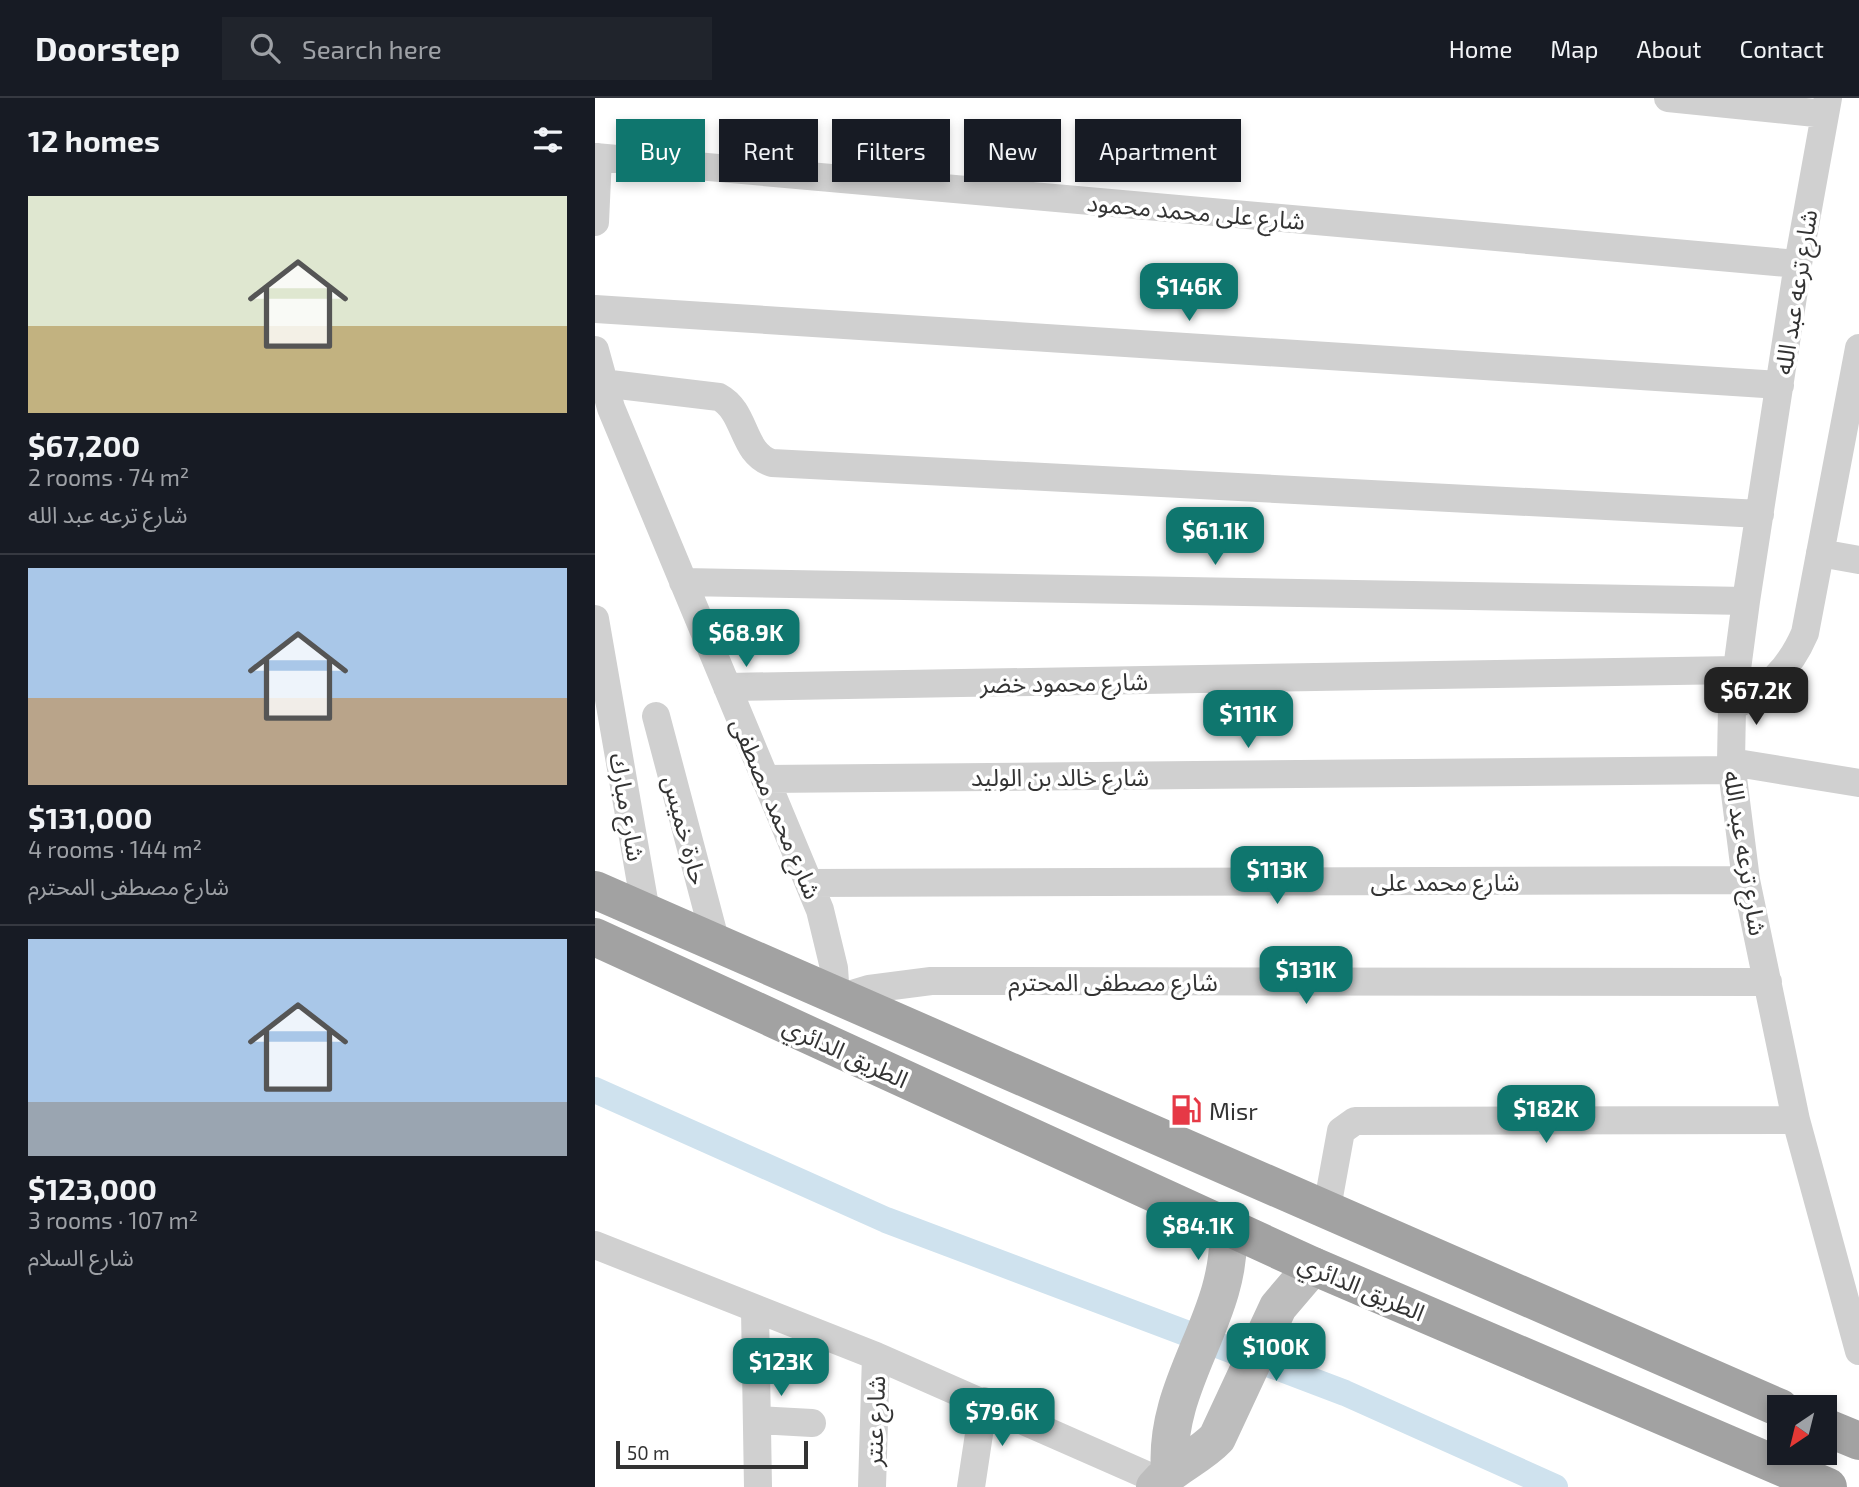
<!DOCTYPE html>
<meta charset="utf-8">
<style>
:root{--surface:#171b24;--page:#20242c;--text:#f1f3f6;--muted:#9ea1a6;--line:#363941;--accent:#0f766e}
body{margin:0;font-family:"Exo 2","Noto Sans Arabic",sans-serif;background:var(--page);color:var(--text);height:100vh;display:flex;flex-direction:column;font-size:26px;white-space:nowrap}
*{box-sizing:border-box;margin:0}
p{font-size:23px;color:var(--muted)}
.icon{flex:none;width:38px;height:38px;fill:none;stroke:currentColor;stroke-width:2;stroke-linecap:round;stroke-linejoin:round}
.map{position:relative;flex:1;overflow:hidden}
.sheet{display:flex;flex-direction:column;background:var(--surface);width:595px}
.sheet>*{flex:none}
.hud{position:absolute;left:21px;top:21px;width:665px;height:63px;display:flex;gap:14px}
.needle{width:46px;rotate:215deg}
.tools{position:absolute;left:1172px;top:1297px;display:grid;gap:14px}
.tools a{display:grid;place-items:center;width:70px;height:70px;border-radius:0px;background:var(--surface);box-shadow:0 4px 10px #0003;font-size:35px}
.scale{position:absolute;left:21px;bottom:18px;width:192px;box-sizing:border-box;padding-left:7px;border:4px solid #333;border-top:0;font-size:19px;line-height:24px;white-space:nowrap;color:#333;-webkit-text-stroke:5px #fff;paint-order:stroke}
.price{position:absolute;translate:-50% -60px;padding:0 16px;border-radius:14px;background:var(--accent);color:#fff;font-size:23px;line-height:46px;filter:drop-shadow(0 2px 4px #0008)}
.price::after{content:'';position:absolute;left:50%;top:42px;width:21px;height:16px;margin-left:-10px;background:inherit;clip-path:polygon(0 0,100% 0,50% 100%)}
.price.selected{background:#222;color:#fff}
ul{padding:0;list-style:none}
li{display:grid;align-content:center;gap:14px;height:371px;padding:0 28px}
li+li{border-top:2px solid var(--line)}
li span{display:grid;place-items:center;height:217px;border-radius:0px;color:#555}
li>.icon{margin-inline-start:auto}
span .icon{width:126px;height:126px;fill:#fffc;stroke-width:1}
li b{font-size:30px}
h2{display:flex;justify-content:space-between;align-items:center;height:84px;padding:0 28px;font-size:30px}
.chip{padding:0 24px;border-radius:0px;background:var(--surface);box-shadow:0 4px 10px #0003;font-size:24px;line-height:63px}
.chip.selected{background:var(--accent);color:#fff}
header{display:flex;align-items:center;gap:42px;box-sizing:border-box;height:98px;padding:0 35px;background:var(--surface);border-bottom:2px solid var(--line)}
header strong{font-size:33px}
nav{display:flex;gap:38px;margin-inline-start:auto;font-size:24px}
.search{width:490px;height:63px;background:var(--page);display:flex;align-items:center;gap:18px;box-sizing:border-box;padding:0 24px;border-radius:0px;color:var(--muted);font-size:26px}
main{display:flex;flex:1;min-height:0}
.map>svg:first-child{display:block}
</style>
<header>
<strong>Doorstep</strong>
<div class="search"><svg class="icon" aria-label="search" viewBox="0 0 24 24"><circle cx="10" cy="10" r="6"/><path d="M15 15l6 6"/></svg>Search here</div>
<nav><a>Home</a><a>Map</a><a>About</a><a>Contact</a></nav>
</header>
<main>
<section class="sheet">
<h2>12 homes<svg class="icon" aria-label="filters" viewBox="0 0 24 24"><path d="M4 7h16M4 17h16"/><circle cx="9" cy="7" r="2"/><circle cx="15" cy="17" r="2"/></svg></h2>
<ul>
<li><span style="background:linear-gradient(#dfe7d0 60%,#c2b280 0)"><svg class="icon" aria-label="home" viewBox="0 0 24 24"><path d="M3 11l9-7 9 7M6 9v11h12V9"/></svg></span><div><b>$67,200</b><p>2 rooms · 74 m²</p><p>شارع ترعه عبد الله</p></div></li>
<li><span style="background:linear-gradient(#a9c7e8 60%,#b9a48a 0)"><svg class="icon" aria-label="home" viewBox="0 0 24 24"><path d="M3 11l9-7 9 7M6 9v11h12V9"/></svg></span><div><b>$131,000</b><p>4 rooms · 144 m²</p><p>شارع مصطفى المحترم</p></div></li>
<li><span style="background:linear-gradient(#a9c7e8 75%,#9aa5b1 0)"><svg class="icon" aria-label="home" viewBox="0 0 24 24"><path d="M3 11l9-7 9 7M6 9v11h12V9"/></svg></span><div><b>$123,000</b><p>3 rooms · 107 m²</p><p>شارع السلام</p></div></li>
</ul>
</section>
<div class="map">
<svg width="1264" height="1389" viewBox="0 0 1264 1389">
<rect width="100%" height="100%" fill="#fff"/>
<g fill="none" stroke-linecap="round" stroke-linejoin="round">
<path stroke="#cfe2ee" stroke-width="26" d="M0 992 291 1122 750 1295 960 1389"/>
<path stroke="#d0d0d0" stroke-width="28" d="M1073 0 1230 16
M1233 0 1203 166 1151 503 1137 609 1136 664 1151 782 1201 1022 1264 1253
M0 59 1203 166
M0 124 3 59
M0 211 1185 287
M0 252 16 310 225 812 239 870 241 899
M7 285 124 299C152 314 146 355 177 365L1165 416
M1225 455 1264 462
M88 484 1151 503
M0 521 51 814
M132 589 1141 572
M1137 609C1173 591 1194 572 1210 535L1264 250
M61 618 121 845
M1136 664 1264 685
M170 681 1137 672
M214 785 1151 782
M244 900 274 891 336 883 1173 884
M732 1110 746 1033 760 1023 1201 1022
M0 1147 281 1258 565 1383
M160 1212 163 1389
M162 1322 217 1325
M277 1389 281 1258
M376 1389 389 1303"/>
<path stroke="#bdbdbd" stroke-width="38" d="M575 1373C568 1283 638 1220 633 1130
M560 1389C578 1368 603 1360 622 1340L683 1209 718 1168"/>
<path stroke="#a2a2a2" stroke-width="38" d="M0 792 1185 1310
M0 839 718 1168 1233 1389
M1230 1329 1264 1343"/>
</g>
<defs>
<symbol id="fuel-bare" viewBox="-9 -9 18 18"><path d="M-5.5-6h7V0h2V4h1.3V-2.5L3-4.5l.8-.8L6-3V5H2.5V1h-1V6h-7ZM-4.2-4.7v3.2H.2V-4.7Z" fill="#e63946" stroke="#fff" stroke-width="2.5" paint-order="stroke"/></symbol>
</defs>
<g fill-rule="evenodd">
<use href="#fuel-bare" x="569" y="990" width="44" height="44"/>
</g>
<g text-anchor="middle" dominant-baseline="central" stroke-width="7" stroke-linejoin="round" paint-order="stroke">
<g font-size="24" fill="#333" stroke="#fff">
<text transform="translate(601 113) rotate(5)">شارع على محمد محمود</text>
<text transform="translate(1200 194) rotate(-81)">شارع ترعه عبد الله</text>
<text transform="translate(469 584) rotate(-1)">شارع محمود خضر</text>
<text x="465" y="678">شارع خالد بن الوليد</text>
<text transform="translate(33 709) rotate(80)">شارع مبارك</text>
<text transform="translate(182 710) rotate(67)">شارع محمد مصطفى</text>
<text transform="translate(91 732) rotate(75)">حارة خميس</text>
<text transform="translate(1151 755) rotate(81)">شارع ترعه عبد الله</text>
<text x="850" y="783">شارع محمد على</text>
<text x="518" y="883">شارع مصطفى المحترم</text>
<text transform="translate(251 954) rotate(25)">الطريق الدائري</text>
<text transform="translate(767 1189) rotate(23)">الطريق الدائري</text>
<text transform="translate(279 1323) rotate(-88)">شارع عنتر</text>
</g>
<g font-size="24" fill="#333" stroke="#fff" text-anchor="start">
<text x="614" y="1012">Misr</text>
</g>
</g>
</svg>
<div class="tools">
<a><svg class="needle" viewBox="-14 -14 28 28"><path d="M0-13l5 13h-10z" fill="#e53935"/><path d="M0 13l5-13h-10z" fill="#9ea1a6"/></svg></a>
</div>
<div class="scale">50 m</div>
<b class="price" style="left:594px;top:225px">$146K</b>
<b class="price" style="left:620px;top:469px">$61.1K</b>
<b class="price" style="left:151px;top:571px">$68.9K</b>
<b class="price selected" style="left:1161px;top:629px">$67.2K</b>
<b class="price" style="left:653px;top:652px">$111K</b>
<b class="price" style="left:682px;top:808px">$113K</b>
<b class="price" style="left:711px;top:908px">$131K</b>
<b class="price" style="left:951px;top:1047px">$182K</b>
<b class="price" style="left:603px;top:1164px">$84.1K</b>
<b class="price" style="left:681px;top:1285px">$100K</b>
<b class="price" style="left:186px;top:1300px">$123K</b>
<b class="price" style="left:407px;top:1350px">$79.6K</b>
<div class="hud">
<a class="chip selected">Buy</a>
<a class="chip">Rent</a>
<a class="chip">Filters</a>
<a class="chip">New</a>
<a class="chip">Apartment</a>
</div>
</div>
</main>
